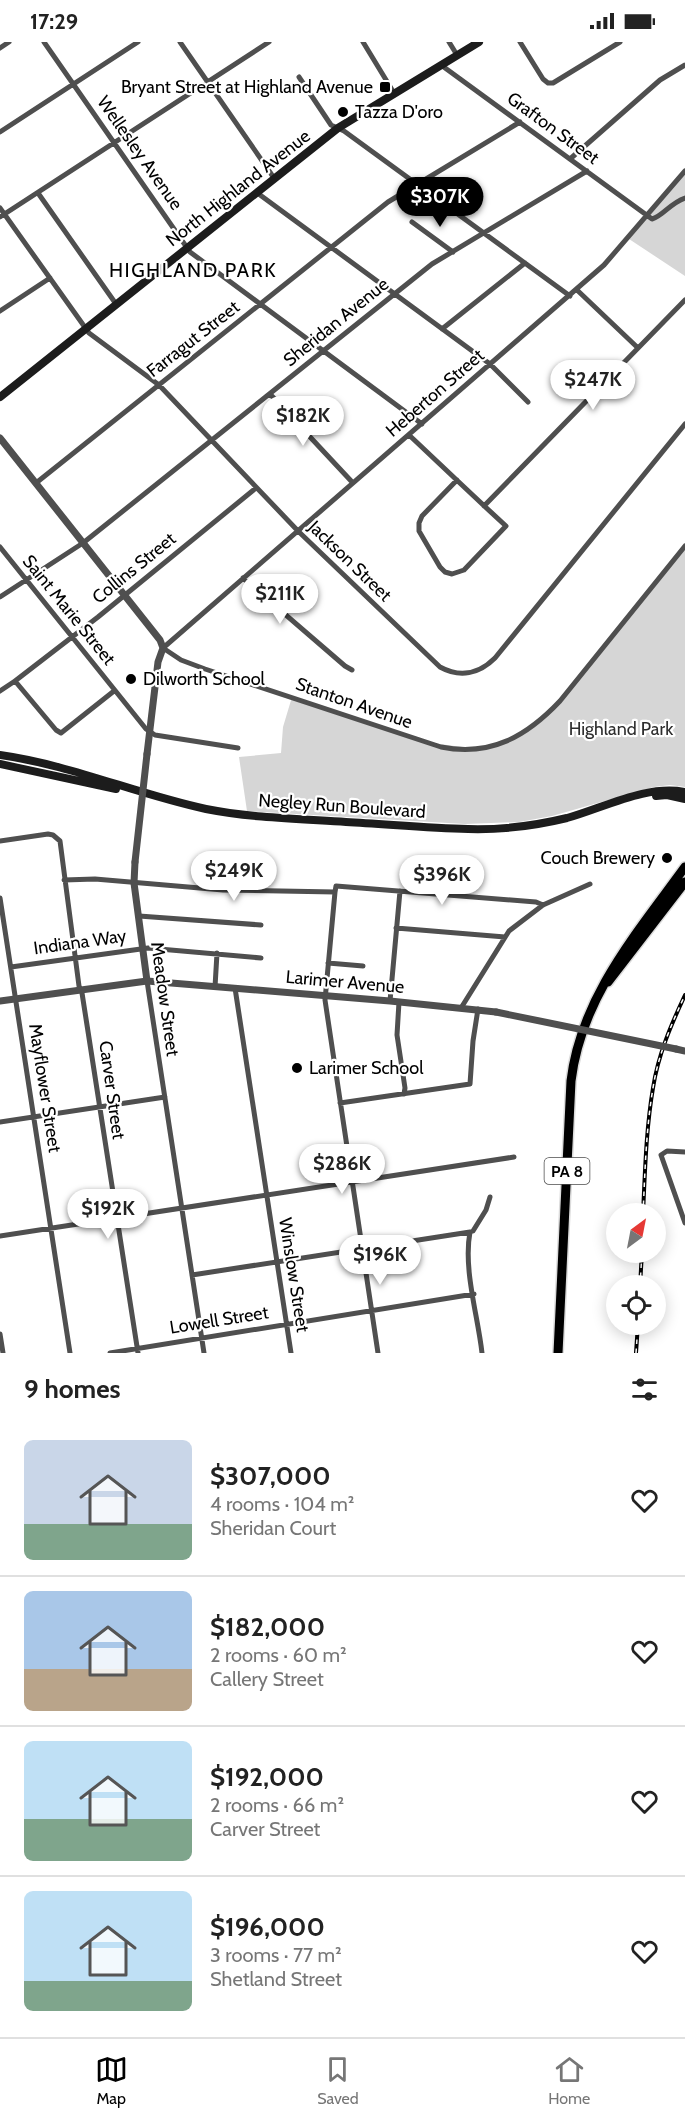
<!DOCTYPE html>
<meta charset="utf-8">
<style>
:root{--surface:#fff;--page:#f2f2f2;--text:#222;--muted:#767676;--line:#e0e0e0;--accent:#000}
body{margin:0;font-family:Cabin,sans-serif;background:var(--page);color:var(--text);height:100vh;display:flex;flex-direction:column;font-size:22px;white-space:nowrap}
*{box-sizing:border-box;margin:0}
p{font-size:20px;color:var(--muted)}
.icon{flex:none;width:33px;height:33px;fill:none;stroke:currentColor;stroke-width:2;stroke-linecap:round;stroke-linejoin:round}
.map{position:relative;height:1311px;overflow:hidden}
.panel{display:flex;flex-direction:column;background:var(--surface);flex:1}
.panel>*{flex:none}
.needle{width:39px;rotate:32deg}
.fabs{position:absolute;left:606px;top:1161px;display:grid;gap:12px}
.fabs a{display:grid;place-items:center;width:60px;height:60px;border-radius:50%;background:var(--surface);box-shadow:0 3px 15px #0003;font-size:30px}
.price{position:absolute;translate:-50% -51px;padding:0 14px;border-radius:21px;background:#fff;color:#222;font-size:20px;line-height:39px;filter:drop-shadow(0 2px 3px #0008)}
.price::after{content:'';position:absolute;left:50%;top:36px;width:18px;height:14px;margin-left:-9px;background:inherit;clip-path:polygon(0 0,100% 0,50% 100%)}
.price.active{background:var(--accent);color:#fff}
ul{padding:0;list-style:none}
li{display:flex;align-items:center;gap:18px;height:150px;padding:0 24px}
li+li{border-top:2px solid var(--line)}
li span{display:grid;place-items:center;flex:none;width:168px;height:120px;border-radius:9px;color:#555}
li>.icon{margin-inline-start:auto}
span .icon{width:72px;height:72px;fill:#fffc;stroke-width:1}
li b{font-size:26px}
h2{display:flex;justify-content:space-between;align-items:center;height:72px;padding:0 24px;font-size:26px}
.status{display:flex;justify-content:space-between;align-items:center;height:42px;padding:0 30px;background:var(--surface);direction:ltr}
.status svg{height:16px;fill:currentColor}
.tabs{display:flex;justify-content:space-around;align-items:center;height:84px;border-top:2px solid var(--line);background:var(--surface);font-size:16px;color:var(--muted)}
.tabs a{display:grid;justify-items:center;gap:3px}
.tabs .active{color:var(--accent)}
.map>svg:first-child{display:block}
</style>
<div class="status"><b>17:29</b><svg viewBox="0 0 49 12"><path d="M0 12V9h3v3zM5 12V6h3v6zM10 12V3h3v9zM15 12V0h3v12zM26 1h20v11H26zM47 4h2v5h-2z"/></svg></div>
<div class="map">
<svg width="685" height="1311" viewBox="0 0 685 1311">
<rect width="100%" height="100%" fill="#fff"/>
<path fill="#d6d6d6" d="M685 129V234L629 197Z
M685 504V745L670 743 654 745 552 774 519 780 465 782 247 769 239 715 281 711 283 685 292 655 425 700 477 707 519 694 542 678Z"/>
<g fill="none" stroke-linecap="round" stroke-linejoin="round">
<defs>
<path id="trunk" d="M608 940 685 840
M558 1311 571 1039C581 955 637 891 685 825"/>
</defs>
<use href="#trunk" stroke="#dbdbdb" stroke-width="12"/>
<path stroke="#4f4f4f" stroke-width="5" d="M44 0 190 210 422 382
M180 0 274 136
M363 0 394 51
M449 0 457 13
M520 0 543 37 548 41H553L620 0
M0 6 9 0
M441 23 652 177C663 174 670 161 685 156
M299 35 331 83 344 89 570 254
M0 90 138 0
M570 117 660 38 685 23
M685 129 604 223 163 606 181 618 205 627 441 705C491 715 527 694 560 659L685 504
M256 150 490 322 528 360
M38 151 116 262
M0 166 89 291 159 343 298 489 440 625C460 636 479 632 495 616L685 382
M0 175 269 0
M412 180 453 210
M577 248 638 306
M0 269 50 236
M442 287 525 221
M270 352 353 441
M409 393C441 423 473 454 506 484L464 528 452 532 445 530 440 525 419 489V481L422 474 457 438
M36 441 388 160 520 80
M484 464 685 258
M0 505 146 687 155 693 238 706
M243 536 345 624 352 628
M0 555 83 501 432 222 587 129
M15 639 56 688 61 691 114 649
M0 649 15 639 98 575 256 446
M0 799 48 792 53 793 60 799 79 944 82 951 87 983 138 1311
M64 838 95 837 223 848 335 850
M335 850 325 958 378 1311
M335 850 336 844 536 860 543 863
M0 856 70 1311
M139 874 261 883
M396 886 505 895
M328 921 363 924
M11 925 148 906 261 916
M147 939 204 1311
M215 945 217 911
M235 946 291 1311
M390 959 400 849
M399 960 397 993 405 1046 404 1052
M461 966 509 889 543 863 590 842
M340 1061 470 1042 473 999 478 967
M0 1080 165 1055
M685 1110 667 1109 661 1113 685 1181
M0 1194 514 1115
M192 1233 470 1190
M0 1292 3 1311
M110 1311 474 1252
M482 1311C478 1274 463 1227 470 1190L473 1189 486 1168 490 1155"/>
<path stroke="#4f4f4f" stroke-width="7" d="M0 396 160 598 163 606 158 620 147 712
M135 820 134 841 147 939
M0 959 147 939 390 959 496 970
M676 1007 685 1009"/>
<path stroke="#1c1c1c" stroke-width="8" d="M0 355 338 86 479 0
M0 713C71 723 136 752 206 767 252 776 299 777 346 780 386 782 427 786 468 787 501 788 534 784 567 776 603 766 648 742 685 750
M0 722 116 747
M656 754 667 753 685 757"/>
<use href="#trunk" stroke="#000" stroke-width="9"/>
<defs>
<path id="rail" d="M643 1172C645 1130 646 1087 653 1046 658 1013 671 983 685 953
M640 1244 642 1210
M636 1311 638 1282"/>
</defs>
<use href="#rail" stroke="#000" stroke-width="4"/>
<use href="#rail" stroke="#fff" stroke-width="1.5" stroke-dasharray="4.5" stroke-linecap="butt"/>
<path stroke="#4f4f4f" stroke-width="7" d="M135 820 147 712
M496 970 676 1007"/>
</g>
<g fill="#000" stroke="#fff" stroke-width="2">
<rect x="379" y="39" width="12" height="12" rx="3"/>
<circle cx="343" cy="70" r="6"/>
<circle cx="131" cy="637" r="6"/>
<circle cx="667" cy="816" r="6"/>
<circle cx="297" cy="1026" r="6"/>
</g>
<g text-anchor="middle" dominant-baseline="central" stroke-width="4.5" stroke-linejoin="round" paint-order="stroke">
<rect fill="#fff" stroke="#4c4c4c" stroke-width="1.5" x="544.5" y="1116" width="45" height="26" rx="4.5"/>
<g font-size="16" font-weight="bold" fill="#000">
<text x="567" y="1129">PA 8</text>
</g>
<g font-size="18" fill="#000" stroke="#fff" text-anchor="start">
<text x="373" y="45" text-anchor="end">Bryant Street at Highland Avenue</text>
<text x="355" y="70">Tazza D'oro</text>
<text x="143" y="637">Dilworth School</text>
<text x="655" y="816" text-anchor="end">Couch Brewery</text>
<text x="309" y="1026">Larimer School</text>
</g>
<g font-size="18" fill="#000" stroke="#fff">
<text transform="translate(553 86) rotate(36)">Grafton Street</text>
<text transform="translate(140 111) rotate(55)">Wellesley Avenue</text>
<text transform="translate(238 146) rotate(-38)">North Highland Avenue</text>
<text transform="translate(336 280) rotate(-39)">Sheridan Avenue</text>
<text transform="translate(193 297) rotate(-38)">Farragut Street</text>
<text transform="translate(435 351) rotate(-41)">Heberton Street</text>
<text transform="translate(350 519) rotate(44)">Jackson Street</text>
<text transform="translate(134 526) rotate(-39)">Collins Street</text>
<text transform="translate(69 568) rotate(51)">Saint Marie Street</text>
<text transform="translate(354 661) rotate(19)">Stanton Avenue</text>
<text transform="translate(342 764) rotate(4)">Negley Run Boulevard</text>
<text transform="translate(80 900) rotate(-8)">Indiana Way</text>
<text transform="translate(345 940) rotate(5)">Larimer Avenue</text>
<text transform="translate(165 957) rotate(82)">Meadow Street</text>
<text transform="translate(45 1046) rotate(81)">Mayflower Street</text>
<text transform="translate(112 1048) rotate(82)">Carver Street</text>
<text transform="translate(294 1233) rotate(81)">Winslow Street</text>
<text transform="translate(219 1278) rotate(-9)">Lowell Street</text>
</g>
<g font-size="18" fill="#2d2d2d" stroke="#fff">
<text x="621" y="687">Highland Park</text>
</g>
<g font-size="20" letter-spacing="1.5" fill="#000" stroke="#fff">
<text x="193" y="228">HIGHLAND PARK</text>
</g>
</g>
</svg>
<div class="fabs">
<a><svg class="needle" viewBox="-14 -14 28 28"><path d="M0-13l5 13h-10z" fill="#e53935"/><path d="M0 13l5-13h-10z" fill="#767676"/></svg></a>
<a><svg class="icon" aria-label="locate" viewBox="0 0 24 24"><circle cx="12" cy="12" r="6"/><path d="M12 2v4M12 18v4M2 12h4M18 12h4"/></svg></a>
</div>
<b class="price active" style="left:440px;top:186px">$307K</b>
<b class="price" style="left:593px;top:369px">$247K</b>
<b class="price" style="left:303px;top:405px">$182K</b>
<b class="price" style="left:280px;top:583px">$211K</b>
<b class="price" style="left:234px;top:860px">$249K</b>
<b class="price" style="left:442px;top:864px">$396K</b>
<b class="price" style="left:342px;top:1153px">$286K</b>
<b class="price" style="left:108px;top:1198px">$192K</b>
<b class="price" style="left:380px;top:1244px">$196K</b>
</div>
<section class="panel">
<h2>9 homes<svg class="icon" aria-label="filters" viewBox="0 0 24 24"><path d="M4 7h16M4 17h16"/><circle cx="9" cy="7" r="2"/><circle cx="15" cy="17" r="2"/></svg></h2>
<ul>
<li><span style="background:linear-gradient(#c9d6e8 70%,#7fa58c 0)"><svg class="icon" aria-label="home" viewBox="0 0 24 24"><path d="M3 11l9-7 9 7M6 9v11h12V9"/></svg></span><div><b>$307,000</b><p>4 rooms · 104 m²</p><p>Sheridan Court</p></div><svg class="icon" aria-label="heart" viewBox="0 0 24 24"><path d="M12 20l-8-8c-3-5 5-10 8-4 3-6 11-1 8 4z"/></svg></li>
<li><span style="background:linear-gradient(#a9c7e8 65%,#b9a48a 0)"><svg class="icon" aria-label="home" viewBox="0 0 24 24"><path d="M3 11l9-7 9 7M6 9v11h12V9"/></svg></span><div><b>$182,000</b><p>2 rooms · 60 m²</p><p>Callery Street</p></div><svg class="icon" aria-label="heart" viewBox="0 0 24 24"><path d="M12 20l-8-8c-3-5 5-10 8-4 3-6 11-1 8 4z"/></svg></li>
<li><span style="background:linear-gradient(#bfe0f5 65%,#7fa58c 0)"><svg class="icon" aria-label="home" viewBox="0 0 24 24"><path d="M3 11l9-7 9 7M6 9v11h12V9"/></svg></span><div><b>$192,000</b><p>2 rooms · 66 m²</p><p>Carver Street</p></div><svg class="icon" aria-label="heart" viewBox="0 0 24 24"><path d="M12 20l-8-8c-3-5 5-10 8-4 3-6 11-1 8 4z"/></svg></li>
<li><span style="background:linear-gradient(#bfe0f5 75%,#7fa58c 0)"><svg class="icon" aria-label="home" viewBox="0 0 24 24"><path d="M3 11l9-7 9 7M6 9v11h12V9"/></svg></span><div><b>$196,000</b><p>3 rooms · 77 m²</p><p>Shetland Street</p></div><svg class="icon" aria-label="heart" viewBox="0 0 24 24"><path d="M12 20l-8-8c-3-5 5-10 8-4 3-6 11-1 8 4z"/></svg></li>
</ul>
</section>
<nav class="tabs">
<a class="active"><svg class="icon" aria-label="map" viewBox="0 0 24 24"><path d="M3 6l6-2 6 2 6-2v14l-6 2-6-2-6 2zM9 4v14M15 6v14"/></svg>Map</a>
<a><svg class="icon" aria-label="saved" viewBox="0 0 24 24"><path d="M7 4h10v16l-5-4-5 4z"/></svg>Saved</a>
<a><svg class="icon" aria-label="home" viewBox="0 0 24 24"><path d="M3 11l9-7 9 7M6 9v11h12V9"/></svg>Home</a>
</nav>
